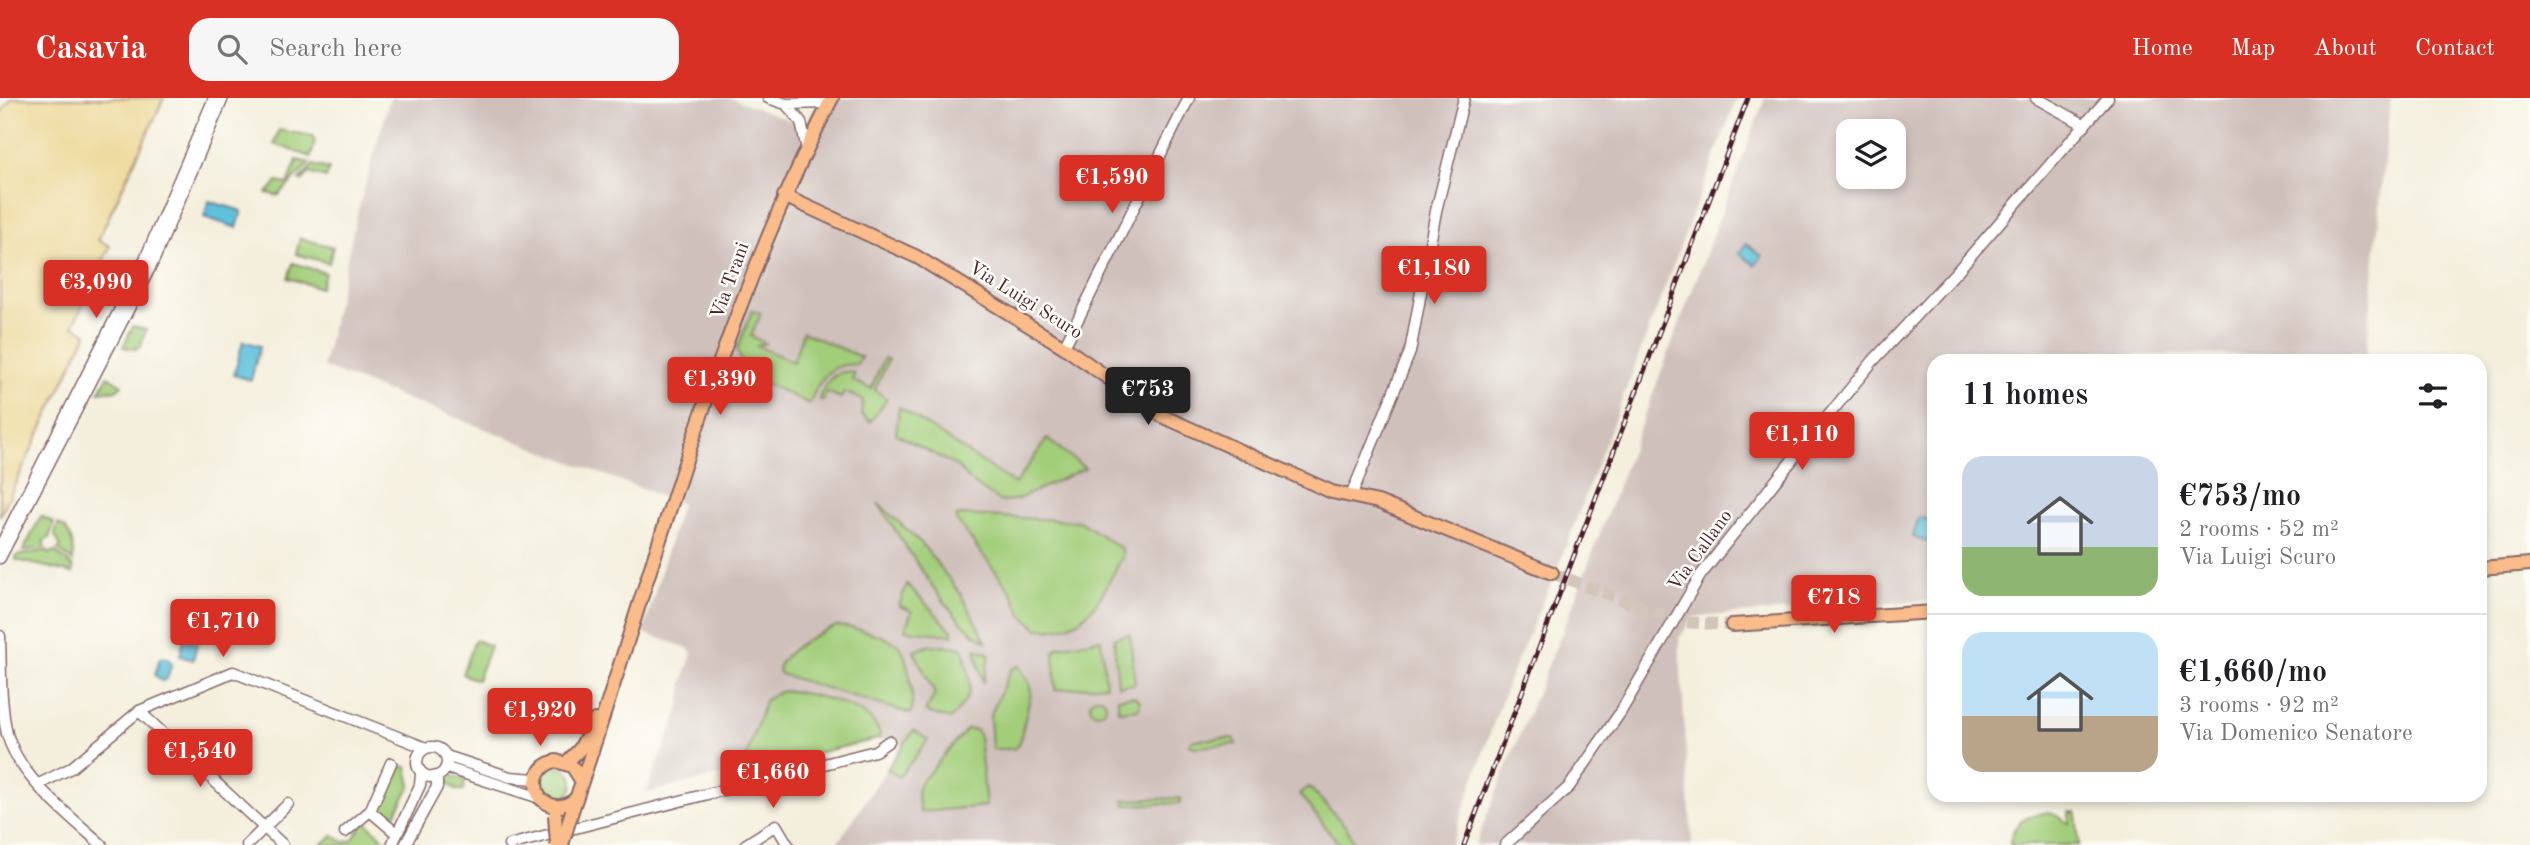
<!DOCTYPE html>
<meta charset="utf-8">
<style>
:root{--surface:#fff;--page:#f6f6f6;--text:#202124;--muted:#757577;--line:#e0e0e0;--accent:#d93025}
body{margin:0;font-family:"Old Standard TT",serif;background:var(--page);color:var(--text);height:100vh;display:flex;flex-direction:column;font-size:26px;white-space:nowrap}
*{box-sizing:border-box;margin:0}
p{font-size:23px;color:var(--muted)}
.icon{flex:none;width:38px;height:38px;fill:none;stroke:currentColor;stroke-width:2;stroke-linecap:round;stroke-linejoin:round}
.map{position:relative;flex:1;overflow:hidden}
.panel{position:absolute;left:1927px;top:256px;width:560px;height:448px;display:flex;flex-direction:column;background:var(--surface);border-radius:21px;box-shadow:0 4px 10px #0003}
.panel>*{flex:none}
.controls{position:absolute;left:1836px;top:21px;display:grid;gap:14px}
.controls a{display:grid;place-items:center;width:70px;height:70px;border-radius:14px;background:var(--surface);box-shadow:0 4px 10px #0003;font-size:35px}
.price{position:absolute;translate:-50% -60px;padding:0 16px;border-radius:7px;background:var(--accent);color:#fff;font-size:23px;line-height:46px;filter:drop-shadow(0 2px 4px #0008)}
.price::after{content:'';position:absolute;left:50%;top:42px;width:21px;height:16px;margin-left:-10px;background:inherit;clip-path:polygon(0 0,100% 0,50% 100%)}
.price.on{background:#222;color:#fff}
ul{padding:0;list-style:none}
li{display:flex;align-items:center;gap:21px;height:175px;padding:0 35px}
li+li{border-top:2px solid var(--line)}
li span{display:grid;place-items:center;flex:none;width:196px;height:140px;border-radius:21px;color:#555}
li>.icon{margin-inline-start:auto}
span .icon{width:84px;height:84px;fill:#fffc;stroke-width:1}
li b{font-size:30px}
h2{display:flex;justify-content:space-between;align-items:center;height:84px;padding:0 35px;font-size:30px}
header{display:flex;align-items:center;gap:42px;box-sizing:border-box;height:98px;padding:0 35px;background:var(--accent);color:#fff}
header strong{font-size:33px}
nav{display:flex;gap:38px;margin-inline-start:auto;font-size:24px}
.search{width:490px;height:63px;background:var(--page);display:flex;align-items:center;gap:18px;box-sizing:border-box;padding:0 24px;border-radius:21px;color:var(--muted);font-size:26px}
.map>svg:first-child{display:block}
</style>
<header>
<strong>Casavia</strong>
<div class="search"><svg class="icon" aria-label="search" viewBox="0 0 24 24"><circle cx="10" cy="10" r="6"/><path d="M15 15l6 6"/></svg>Search here</div>
<nav><a>Home</a><a>Map</a><a>About</a><a>Contact</a></nav>
</header>
<div class="map">
<svg width="2530" height="747" viewBox="0 0 2530 747">
<rect width="100%" height="100%" fill="#fdfcf7"/>
<filter id="ink" filterUnits="userSpaceOnUse"><feTurbulence type="fractalNoise" baseFrequency=".0143" numOctaves="2"/><feDisplacementMap in="SourceGraphic" scale="14" xChannelSelector="R" yChannelSelector="G"/><feConvolveMatrix kernelMatrix="1 2 1 2 8 2 1 2 1" color-interpolation-filters="sRGB"/></filter>
<filter id="wash" filterUnits="userSpaceOnUse"><feTurbulence type="fractalNoise" baseFrequency=".00686" numOctaves="4" result="noise"/><feDisplacementMap in="SourceGraphic" scale="28" xChannelSelector="R" yChannelSelector="G"/><feGaussianBlur stdDeviation="1.57" result="paint"/><feColorMatrix in="noise" values="0 0 0 0 0 0 0 0 0 0 0 0 0 0 0 0 0 1.4 0 .05"/><feComposite in="paint" operator="in"/></filter>
<g filter="url(#wash)">
<rect width="100%" height="100%" fill="#f4efdd"/>
<path fill="#cfc0bb" fill-rule="evenodd" d="M390 0H731L805 28 820 0H1737L1557 472 1509 581 1451 747H836L903 647 875 640 646 695 681 607 683 584 692 555 688 550 643 535 681 406 323 269 357 116Z
M1765 0H2390L2366 256 2102 257 2100 262H1934V502L1693 519 1679 540 1692 747H1475L1572 509ZM1848 33H1894V79H1848Z"/>
<path fill="#a2cd79" stroke="#767652" stroke-width="2" d="M279 32 312 38 315 43 311 59 274 46Z
M297 62 310 65 278 98 267 95 277 84 288 86Z
M313 67 329 71 326 80 309 75 302 83 299 82Z
M300 140 333 149 329 165 296 156Z
M293 165 325 175 320 190 288 180Z
M752 213 761 215 751 238 765 245 757 248 793 264 803 234 861 259 857 267C830 263 818 283 810 305H807L747 276 737 252Z
M133 228 146 232 141 248 135 251 123 249Z
M884 260 888 262 875 292 887 301 870 324 861 316 863 302 844 294 841 300 827 294 823 303 819 301C824 286 836 268 855 275L852 282 871 291Z
M108 278 122 287 116 292 99 294Z
M899 309 1015 386 1047 341 1085 370 1018 401 1001 404 969 382 958 369 896 336Z
M878 405 921 445 960 495 986 543C952 529 901 439 878 405Z
M962 417 1079 423 1122 451V460C1100 498 1089 536 1038 531L1022 517 1012 495 956 422V418Z
M41 418 54 425 49 440 43 444 45 449 23 453Z
M58 426C73 432 74 450 73 464L58 451 61 449 55 437Z
M47 452 49 456 55 453 73 469V475L16 462V458Z
M907 486 953 534V537L905 532 912 513 899 508Z
M837 528C850 528 889 538 899 548 908 557 915 603 911 616L780 576 778 570C786 550 818 535 837 528Z
M1130 536 1135 586 1118 588 1114 540Z
M1101 541 1106 587 1055 592 1054 554 1059 549Z
M475 542 490 548 477 582 462 576Z
M931 547 963 550C970 586 978 594 950 621L925 614 935 596 914 553Z
M975 551 990 556 983 585Z
M1019 568 1030 586 1031 595 1019 647 1014 651H992L990 618 1011 571Z
M784 593C808 594 875 608 880 637L878 641 742 672 765 603 774 596Z
M1133 598 1140 603 1139 611 1118 613V600Z
M1090 607a8 8 0 1 1 16 0a8 8 0 1 1-16 0Z
M967 631 976 632 979 637 986 708 920 714 917 693 920 685Z
M914 632 928 642 899 679 887 671Z
M1230 640 1235 641 1236 646 1194 649 1189 646 1193 642Z
M402 668 407 669 411 687 391 724 379 708 391 680Z
M541 685a16 16 0 1 1 32 0a16 16 0 1 1-32 0Z
M453 678 465 681 464 692H457L446 683Z
M1309 689 1347 730 1355 747H1340L1299 696Z
M1180 700V705L1125 707 1124 702Z
M2050 714 2069 725V714H2076L2079 747H2010C2011 723 2029 717 2050 714Z
M365 723 384 741 382 747H321L333 737 343 744 352 742Z"/>
<path fill="#eeda9e" stroke="#9c7c64" stroke-width="2" d="M12 0H164L98 142 110 148 73 228 87 235 0 418V16Z"/>
<path fill="#5ec1dc" stroke="#547084" stroke-width="2" d="M209 103 242 113 237 130 204 119Z
M1746 146 1762 158 1755 167 1739 155Z
M243 243 260 248 251 282 234 277Z
M1919 419 1934 423V445L1913 439Z
M186 531 200 534 193 562 180 558Z
M165 559 172 565 167 581 162 583 155 577 160 560Z"/>
</g>
<g filter="url(#ink)">
<g fill="none" stroke-linecap="round" stroke-linejoin="round">
<path stroke="#d2c5b9" stroke-width="12" stroke-dasharray="12 6" stroke-linecap="butt" d="M1552 475 1681 524 1732 527"/>
<defs>
<path id="minor" d="M768 0 786 6 830 5
M2036 0 2085 27
M786 6 801 24 807 52
M1064 249 1189 0
M1351 398 1410 254 1436 113 1464 0
M0 449 145 161 214 0
M0 460 153 164 223 0
M0 538C1 570 0 604 7 636 20 681 68 716 102 747
M139 613 283 747
M417 664a15 15 0 1 1 30 0a15 15 0 1 1-30 0Z
M446 658 510 679 535 681
M447 670 540 700
M39 686 71 670 139 613 233 574 426 650
M370 713 396 735
M345 734 370 713 391 665
M247 747 288 706
M392 747 420 687 421 676
M405 747 437 689V679
M509 747 875 653 889 643
M745 747 776 727 788 747
M1505 747 1569 689 1620 615 1700 478 1793 361 1873 263 1959 171 2108 0"/>
<path id="major" d="M784 98 917 159 1064 249 1162 318 1332 394 1378 404 1552 475
M2480 470 2530 466
M1732 527 1934 514
M567 664 580 651 595 622
M576 700C564 712 551 710 540 700 531 683 538 667 556 663L572 668 581 682
M572 713C653 476 717 224 832 0"/>
</defs>
<use href="#minor" stroke="#866869" stroke-width="13"/>
<use href="#major" stroke="#866869" stroke-width="16"/>
<use href="#minor" stroke="#fff" stroke-width="10"/>
<use href="#major" stroke="#f9bc8a" stroke-width="12"/>
<defs>
<path id="rail" d="M1464 747 1748 0"/>
</defs>
<use href="#rail" stroke="#4a1f2b" stroke-width="5"/>
<use href="#rail" stroke="#fdfcf7" stroke-width="2.5" stroke-dasharray="8" stroke-linecap="butt"/>
<defs>
<path id="major-bridge" d="M555 717 557 747
M562 747 572 713"/>
</defs>
<use href="#major-bridge" stroke="#866869" stroke-width="16" stroke-linecap="butt"/>
<use href="#major-bridge" stroke="#f9bc8a" stroke-width="12"/>
</g>
</g>
<g text-anchor="middle" dominant-baseline="central" stroke-width="5" stroke-linejoin="round" paint-order="stroke">
<g font-size="19" fill="#4a1f2b" stroke="#fdfcf7">
<text transform="translate(731 183) rotate(-70)">Via Trani</text>
<text transform="translate(1025 203) rotate(32)">Via Luigi Scuro</text>
<text transform="translate(1701 453) rotate(-54)">Via Callano</text>
</g>
</g>
</svg>
<div class="controls">
<a><svg class="icon" aria-label="layers" viewBox="0 0 24 24"><path d="M12 4l9 5-9 5-9-5zM3 14l9 5 9-5"/></svg></a>
</div>
<b class="price" style="left:1112px;top:117px">€1,590</b>
<b class="price" style="left:1434px;top:208px">€1,180</b>
<b class="price" style="left:96px;top:222px">€3,090</b>
<b class="price" style="left:720px;top:319px">€1,390</b>
<b class="price on" style="left:1148px;top:329px">€753</b>
<b class="price" style="left:1802px;top:374px">€1,110</b>
<b class="price" style="left:1834px;top:537px">€718</b>
<b class="price" style="left:223px;top:561px">€1,710</b>
<b class="price" style="left:540px;top:650px">€1,920</b>
<b class="price" style="left:200px;top:691px">€1,540</b>
<b class="price" style="left:773px;top:712px">€1,660</b>
<section class="panel">
<h2>11 homes<svg class="icon" aria-label="filters" viewBox="0 0 24 24"><path d="M4 7h16M4 17h16"/><circle cx="9" cy="7" r="2"/><circle cx="15" cy="17" r="2"/></svg></h2>
<ul>
<li><span style="background:linear-gradient(#c9d6e8 65%,#8fb573 0)"><svg class="icon" aria-label="home" viewBox="0 0 24 24"><path d="M3 11l9-7 9 7M6 9v11h12V9"/></svg></span><div><b>€753/mo</b><p>2 rooms · 52 m²</p><p>Via Luigi Scuro</p></div></li>
<li><span style="background:linear-gradient(#bfe0f5 60%,#b9a48a 0)"><svg class="icon" aria-label="home" viewBox="0 0 24 24"><path d="M3 11l9-7 9 7M6 9v11h12V9"/></svg></span><div><b>€1,660/mo</b><p>3 rooms · 92 m²</p><p>Via Domenico Senatore</p></div></li>
</ul>
</section>
</div>
